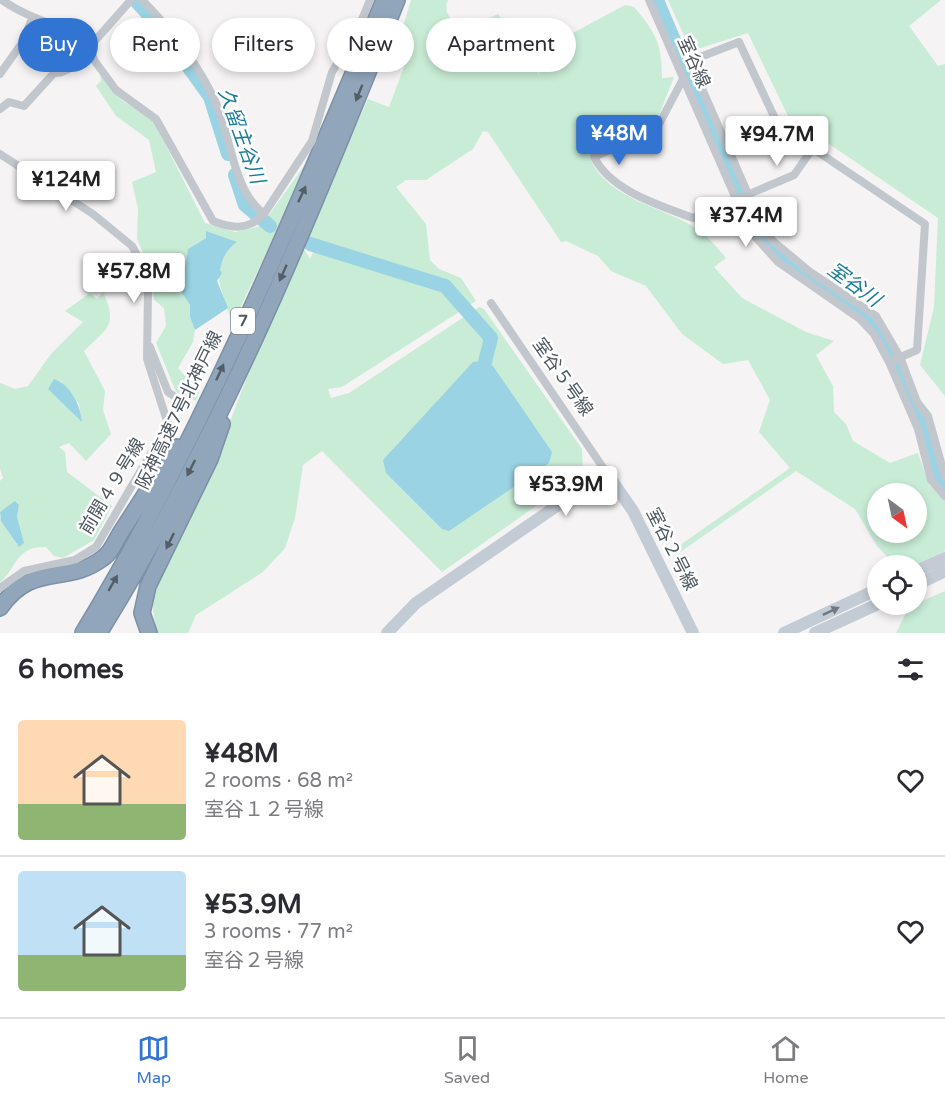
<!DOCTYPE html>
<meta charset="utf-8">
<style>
:root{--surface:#fff;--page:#f2f2f3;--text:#2b2b33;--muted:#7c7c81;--line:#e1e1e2;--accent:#3174d1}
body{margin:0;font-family:"Varela Round","Noto Sans JP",sans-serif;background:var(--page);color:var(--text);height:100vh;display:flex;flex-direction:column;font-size:22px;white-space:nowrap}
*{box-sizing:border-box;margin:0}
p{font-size:20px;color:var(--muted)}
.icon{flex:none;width:33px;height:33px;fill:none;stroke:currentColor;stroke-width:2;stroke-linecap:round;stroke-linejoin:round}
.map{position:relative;height:633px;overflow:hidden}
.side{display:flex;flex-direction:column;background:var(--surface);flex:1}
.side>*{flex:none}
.banner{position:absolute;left:18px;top:18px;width:600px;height:54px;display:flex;gap:12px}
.needle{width:39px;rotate:147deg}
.fabs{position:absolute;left:867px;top:483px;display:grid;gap:12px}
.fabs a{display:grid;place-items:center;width:60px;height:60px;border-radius:50%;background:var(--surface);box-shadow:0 3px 9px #0003;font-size:30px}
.price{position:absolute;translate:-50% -51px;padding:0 14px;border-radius:6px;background:#fff;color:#222;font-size:20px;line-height:39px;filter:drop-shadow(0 2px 3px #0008)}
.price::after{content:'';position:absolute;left:50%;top:36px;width:18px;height:14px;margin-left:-9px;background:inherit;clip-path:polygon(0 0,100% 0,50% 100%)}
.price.current{background:var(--accent);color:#fff}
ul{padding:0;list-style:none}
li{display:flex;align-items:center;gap:18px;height:150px;padding:0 18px}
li+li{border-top:2px solid var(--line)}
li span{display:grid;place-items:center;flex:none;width:168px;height:120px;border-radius:6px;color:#555}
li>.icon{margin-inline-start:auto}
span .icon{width:72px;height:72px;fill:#fffc;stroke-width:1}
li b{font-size:26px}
h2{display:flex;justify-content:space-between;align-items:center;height:72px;padding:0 18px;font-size:26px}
.chip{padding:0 21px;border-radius:27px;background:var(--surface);box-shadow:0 3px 9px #0003;font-size:21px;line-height:54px}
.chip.current{background:var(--accent);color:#fff}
.tabs{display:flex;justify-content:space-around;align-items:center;height:84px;border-top:2px solid var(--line);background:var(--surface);font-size:16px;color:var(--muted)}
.tabs a{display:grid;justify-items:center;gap:3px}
.tabs .current{color:var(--accent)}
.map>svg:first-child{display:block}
</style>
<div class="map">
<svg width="945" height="633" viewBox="0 0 945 633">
<rect width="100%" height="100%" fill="#f5f3f3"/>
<path fill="#c8ecd6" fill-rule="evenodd" d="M411 0H448C444 9 448 18 456 23L469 19 481 22 498 14 505 24 520 34 523 52 540 76 537 67 538 54 548 42 571 34 625 5 634 7C656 33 662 44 662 78L674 77 655 125 589 156C604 196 654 205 687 223 703 232 715 244 726 258L714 267 742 298 806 332 834 341 816 355 833 386 834 412 846 424 853 441 890 463 918 453 929 485 945 500V551L915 565H895L877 546 855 509 796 471 676 555V548L790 468 759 432 770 400 748 360 723 364 682 334 646 286 611 271 598 256 566 241 561 242 488 132 483 131 473 149 426 180H406L396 187 426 224 430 260 439 269 461 278 476 301 342 387 328 389 331 398 349 393 479 307 484 309 582 449 583 473 442 572 322 451 303 465 295 518 285 548 263 572 196 615 188 633H158C152 614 151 599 156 579L216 458 255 356 300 253 304 249 310 259 314 250 355 265 442 291 453 299 461 295 447 283 305 239 368 99 389 107 404 67 397 47ZM878 494H916V532H878Z
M668 0H941L909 26 938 66 945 64V396L920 365 934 307 938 218 788 116 748 33 691 51Z
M100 75 123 101 152 118 205 223 235 232 261 226 314 152 232 325C226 296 203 265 236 243L206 231V238L188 249 182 292 190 305V317L195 330 193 342 178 368 199 392 196 401 176 392 156 343 166 326 164 308 154 300 151 271 137 239 138 209 132 182 156 172 149 140 116 116 96 86 101 81Z
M103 292C118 325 108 328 84 351L105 391 103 410 111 434 86 461 69 443 59 447 65 452 67 472 112 506 94 540 63 558 54 556 46 547C16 545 15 571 0 582V518L17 545 23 543 17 517 19 505 15 502 0 512V481L3 478 0 469V383L15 389 28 386 51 354 83 322 65 311 90 293 97 299ZM60 381 79 404 82 421 49 389Z
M945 591V633H896L909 607Z"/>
<path fill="#9ad3e3" d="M206 231 237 242C227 249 222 258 220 270L222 273 217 281 228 308 195 330 190 317V305L182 293V270L185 268 188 249 206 238Z
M483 361 493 366 552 452 549 463 449 531 442 529 386 473 383 460 473 362Z
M54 379C70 384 81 406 82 422L48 389Z
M15 501 19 505 17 517 24 543 19 547 1 521 0 512Z"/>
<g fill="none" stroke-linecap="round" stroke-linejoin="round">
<path stroke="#9ad3e3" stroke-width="14" d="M135 0 159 26 210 97 228 154
M657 0 750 220 771 246 797 270 863 311 876 325 899 366 925 431 936 477 945 487
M235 175 245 205 270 226
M310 244 445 286 491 338 481 378"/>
<defs>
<path id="highway" d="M0 608C32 561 67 586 103 558 111 553 116 540 121 532 139 504 158 475 176 447
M83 633C204 433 294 215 384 0
M99 633C222 435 311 216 397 0
M149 633 142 613 148 586 210 459 222 424"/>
</defs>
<use href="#highway" stroke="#7c90a7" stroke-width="18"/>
<path stroke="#c1c7cd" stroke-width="8" d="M2 0C30 20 63 26 93 43L131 0
M142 0C170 28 198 64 215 101 232 137 231 188 264 214
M649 0 736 199 742 222 778 262 860 319 874 334 889 362 918 429 931 480 945 496
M90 47 94 60 116 90 156 119 213 221C233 229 249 230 264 214L312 141 332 72 358 29 370 0
M0 74 22 43 32 19
M683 79 657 128 594 157C611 191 659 205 693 218L794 175 813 148
M0 109 9 102 24 106 54 73C70 74 84 57 92 44
M0 154 93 214 132 246 143 266 148 291 147 359 168 424 96 547 75 560 24 571 0 588
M491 303 606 472
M150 347 168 392 188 406
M889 362 917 350 925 224 778 125 739 42 690 61 748 194 754 220 774 242 809 271 876 316 900 357 917 402 928 416 945 477"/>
<path stroke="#c3cbd4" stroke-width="12" d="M916 571 945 558
M916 585 945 571
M387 633 416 603 606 472 633 511 693 633
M784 633 878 589
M815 633 878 604"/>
<use href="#highway" stroke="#91a5bb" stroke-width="15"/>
</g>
<defs><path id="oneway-solid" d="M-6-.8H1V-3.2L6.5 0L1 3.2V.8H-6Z" transform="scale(1.5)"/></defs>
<g fill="#545e67">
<use href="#oneway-solid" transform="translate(359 93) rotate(112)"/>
<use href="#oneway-solid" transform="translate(302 194) rotate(-65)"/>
<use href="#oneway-solid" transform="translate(283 273) rotate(114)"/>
<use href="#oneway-solid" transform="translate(220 372) rotate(-65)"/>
<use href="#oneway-solid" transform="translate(191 468) rotate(117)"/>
<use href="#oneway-solid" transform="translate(170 541) rotate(116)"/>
<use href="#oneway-solid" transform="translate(113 583) rotate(-60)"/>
</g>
<use fill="#707981" href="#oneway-solid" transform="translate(831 611) rotate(-25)"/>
<g text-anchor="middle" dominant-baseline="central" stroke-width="5" stroke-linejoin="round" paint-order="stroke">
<rect fill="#fff" stroke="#82898e" stroke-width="1.5" x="231" y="308" width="24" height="26" rx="4.5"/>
<g font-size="16" font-weight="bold" fill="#4d565e">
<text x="243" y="321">7</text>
</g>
<g font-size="18" fill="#4d565e" stroke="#fff">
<text transform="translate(694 62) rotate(66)">室谷線</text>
<text transform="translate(563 377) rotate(55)">室谷５号線</text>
<text transform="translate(179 410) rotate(-64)">阪神高速7号北神戸線</text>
<text transform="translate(112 486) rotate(-59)">前開４９号線</text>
<text transform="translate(672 549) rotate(63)">室谷２号線</text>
</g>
<g font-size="20" font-style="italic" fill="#1d7d99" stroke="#fff">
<text transform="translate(241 136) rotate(70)">久留主谷川</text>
<text transform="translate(854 285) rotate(36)">室谷川</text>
</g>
</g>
</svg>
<div class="fabs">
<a><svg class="needle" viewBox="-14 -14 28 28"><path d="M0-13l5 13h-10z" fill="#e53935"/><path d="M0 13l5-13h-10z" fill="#7c7c81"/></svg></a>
<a><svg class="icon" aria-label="locate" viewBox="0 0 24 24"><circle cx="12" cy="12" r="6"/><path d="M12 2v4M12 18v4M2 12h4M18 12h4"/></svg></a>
</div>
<b class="price current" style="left:619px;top:166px">¥48M</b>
<b class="price" style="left:777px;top:167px">¥94.7M</b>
<b class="price" style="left:66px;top:212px">¥124M</b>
<b class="price" style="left:746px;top:248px">¥37.4M</b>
<b class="price" style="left:134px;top:304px">¥57.8M</b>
<b class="price" style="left:566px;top:517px">¥53.9M</b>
<div class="banner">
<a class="chip current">Buy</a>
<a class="chip">Rent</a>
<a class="chip">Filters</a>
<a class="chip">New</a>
<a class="chip">Apartment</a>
</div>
</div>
<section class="side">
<h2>6 homes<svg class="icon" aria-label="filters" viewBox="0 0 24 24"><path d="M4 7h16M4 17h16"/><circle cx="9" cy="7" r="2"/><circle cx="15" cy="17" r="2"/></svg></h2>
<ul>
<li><span style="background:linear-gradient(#ffd9b3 70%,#8fb573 0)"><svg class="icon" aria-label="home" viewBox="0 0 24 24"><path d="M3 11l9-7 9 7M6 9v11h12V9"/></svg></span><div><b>¥48M</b><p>2 rooms · 68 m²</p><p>室谷１２号線</p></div><svg class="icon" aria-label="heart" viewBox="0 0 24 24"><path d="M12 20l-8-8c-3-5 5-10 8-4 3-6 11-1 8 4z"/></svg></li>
<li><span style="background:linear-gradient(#bfe0f5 70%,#8fb573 0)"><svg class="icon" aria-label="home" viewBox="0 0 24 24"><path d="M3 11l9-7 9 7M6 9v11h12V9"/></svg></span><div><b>¥53.9M</b><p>3 rooms · 77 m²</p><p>室谷２号線</p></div><svg class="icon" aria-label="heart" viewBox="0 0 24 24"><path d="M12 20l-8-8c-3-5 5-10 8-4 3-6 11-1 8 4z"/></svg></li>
</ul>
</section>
<nav class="tabs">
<a class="current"><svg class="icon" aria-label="map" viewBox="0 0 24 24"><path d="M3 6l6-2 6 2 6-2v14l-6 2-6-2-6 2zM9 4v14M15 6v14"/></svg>Map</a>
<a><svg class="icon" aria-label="saved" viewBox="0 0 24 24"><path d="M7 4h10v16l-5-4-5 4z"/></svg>Saved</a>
<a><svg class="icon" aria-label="home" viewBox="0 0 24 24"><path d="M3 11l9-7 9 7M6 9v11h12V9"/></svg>Home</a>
</nav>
